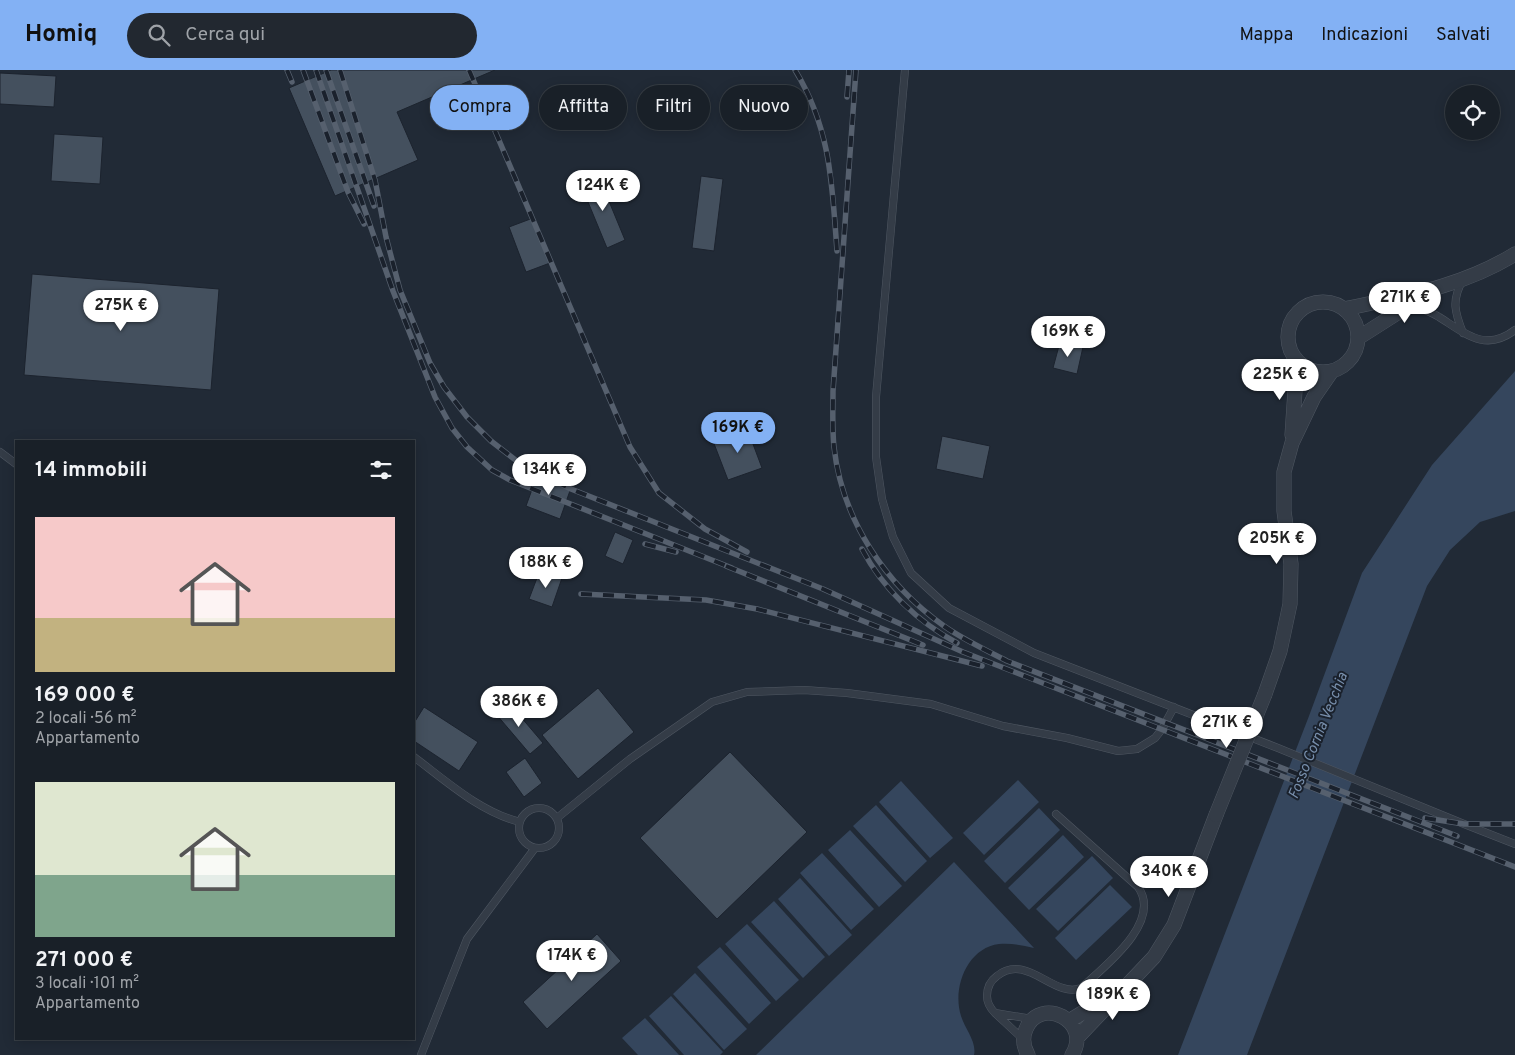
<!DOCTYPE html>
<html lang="it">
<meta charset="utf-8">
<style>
:root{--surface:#192028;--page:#222830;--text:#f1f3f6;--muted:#9fa3a8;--line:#373e45;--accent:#83b1f4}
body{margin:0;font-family:Overpass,sans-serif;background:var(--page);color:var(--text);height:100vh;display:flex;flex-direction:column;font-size:19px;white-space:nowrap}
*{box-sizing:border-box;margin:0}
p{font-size:16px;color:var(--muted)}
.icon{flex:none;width:28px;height:28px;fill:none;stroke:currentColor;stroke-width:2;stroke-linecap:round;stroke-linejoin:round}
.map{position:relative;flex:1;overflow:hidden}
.panel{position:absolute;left:15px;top:370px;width:400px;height:600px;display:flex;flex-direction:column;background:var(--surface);border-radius:0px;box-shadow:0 2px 12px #0003,0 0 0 1px var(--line)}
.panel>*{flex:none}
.guide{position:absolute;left:430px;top:15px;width:475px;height:45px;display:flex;gap:10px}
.buttons{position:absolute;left:1445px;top:15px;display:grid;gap:10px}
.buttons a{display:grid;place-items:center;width:55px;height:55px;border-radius:50%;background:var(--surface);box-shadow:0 2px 12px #0003,0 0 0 1px var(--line);font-size:25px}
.price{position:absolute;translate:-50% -42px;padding:0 11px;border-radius:18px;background:#fff;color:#222;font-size:16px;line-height:32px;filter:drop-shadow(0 1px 2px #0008)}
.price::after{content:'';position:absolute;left:50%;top:30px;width:15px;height:11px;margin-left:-8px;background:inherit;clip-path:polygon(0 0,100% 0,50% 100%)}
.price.selected{background:var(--accent);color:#111}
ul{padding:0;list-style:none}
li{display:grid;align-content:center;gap:10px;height:265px;padding:0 20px}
li span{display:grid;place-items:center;height:155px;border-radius:0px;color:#555}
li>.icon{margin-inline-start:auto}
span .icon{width:90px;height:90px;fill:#fffc;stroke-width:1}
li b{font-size:21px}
h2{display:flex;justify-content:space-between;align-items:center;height:60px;padding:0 20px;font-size:21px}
.pill{padding:0 18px;border-radius:22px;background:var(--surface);box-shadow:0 2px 12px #0003,0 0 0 1px var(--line);font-size:18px;line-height:45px}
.pill.selected{background:var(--accent);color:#111}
header{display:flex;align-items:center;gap:30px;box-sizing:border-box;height:70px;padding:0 25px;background:var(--accent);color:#111}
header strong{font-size:24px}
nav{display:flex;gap:28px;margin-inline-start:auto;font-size:18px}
.search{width:350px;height:45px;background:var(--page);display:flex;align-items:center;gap:12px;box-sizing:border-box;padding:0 18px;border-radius:28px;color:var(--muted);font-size:19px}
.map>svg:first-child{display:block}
</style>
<header>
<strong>Homiq</strong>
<div class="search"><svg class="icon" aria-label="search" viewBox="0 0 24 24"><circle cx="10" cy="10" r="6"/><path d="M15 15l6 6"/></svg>Cerca qui</div>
<nav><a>Mappa</a><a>Indicazioni</a><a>Salvati</a></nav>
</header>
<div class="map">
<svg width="1515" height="985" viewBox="0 0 1515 985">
<rect width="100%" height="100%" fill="#212a36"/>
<path fill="#35465d" d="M1515 301V441L1480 452 1450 480 1427 516 1247 985H1178L1309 646 1362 503 1432 395Z
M1018 710 1039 732 984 785 963 763Z
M901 711 953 768 930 788 879 732Z
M876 735 927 791 905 812 853 756Z
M1039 738 1060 760 1005 813 984 791Z
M850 760 902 816 879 837 828 780Z
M1063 765 1084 787 1029 840 1008 818Z
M822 783 874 839 851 860 800 803Z
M1092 786 1113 808 1058 861 1036 839Z
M954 792 1034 878C1022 875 1011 873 999 874 967 878 952 918 961 946 965 959 977 972 974 985H756Z
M800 808 852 865 829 886 778 829Z
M1110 815 1132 837 1076 890 1055 868Z
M774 831 825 887 803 908 751 852Z
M747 854 799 910 776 931 725 874Z
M720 877 771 933 749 954 697 897Z
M695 903 747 959 724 980 673 924Z
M671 926 723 982 720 985H684L649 946Z
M645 948 679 985H638L622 968Z"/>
<path fill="#44505e" stroke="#1c232e" d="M331 0H495L397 42 418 90 335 126 289 18Z
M0 3 56 6 54 37 0 34Z
M54 64 103 67 100 114 51 111Z
M701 106 723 109 714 181 692 178Z
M599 107 625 170 607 178 581 115Z
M533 148 550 193 526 202 509 157Z
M32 204 219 219 211 320 24 305Z
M1060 272 1083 277 1077 304 1053 298Z
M747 358 762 398 728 410 713 371Z
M942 366 990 376 983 409 936 399Z
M538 403 572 415 560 449 526 436Z
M615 462 633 470 623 494 605 486Z
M540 500 562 508 552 537 529 529Z
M598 618 634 662 578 709 542 665Z
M509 633 543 673 530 684 496 644Z
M424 637 478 672 459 701 414 671V653Z
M730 682 807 762 717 849 640 768Z
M525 688 542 713 524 727 506 702Z
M597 864 621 891 547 959 523 932Z"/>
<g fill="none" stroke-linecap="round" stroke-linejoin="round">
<defs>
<path id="lane" d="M905 0 876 327V387L882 429 893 467 911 503 949 538 1034 583 1278 678 1464 754 1515 774
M1463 210C1451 230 1455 243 1463 263
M1410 234C1419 238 1430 241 1439 247 1465 263 1485 283 1515 260
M0 382 16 394
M414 687C446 711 480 742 520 752
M519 758a20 20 0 1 1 40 0a20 20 0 1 1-40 0Z
M557 748 630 689 712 632 747 622 804 620 847 623 931 634 1003 656 1067 668 1118 681 1137 679 1155 668 1162 659 1174 637
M995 943C990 938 987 933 987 926 987 918 990 911 997 906 1027 882 1054 929 1081 918 1104 897 1163 852 1138 817L1056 744
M1023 969 995 943 1032 949
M421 985 467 869 535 778"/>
<path id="street" d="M1288 267a35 35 0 1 1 70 0a35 35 0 1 1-70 0Z
M1344 239C1404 226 1462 217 1515 184
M1358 268 1424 226
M1292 365 1297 291
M1265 624 1280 581 1290 534 1291 494 1284 441V402L1292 373 1314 327 1332 301
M1069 951 1110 926
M1077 968 1154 887 1174 855 1216 745
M1028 985C1023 976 1022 968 1026 959 1040 925 1093 951 1072 985"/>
</defs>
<use href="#lane" stroke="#4f5762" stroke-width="8"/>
<use href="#street" stroke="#4f5762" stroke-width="15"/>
<use href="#lane" stroke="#343c47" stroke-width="7"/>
<use href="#street" stroke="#343c47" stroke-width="14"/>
<defs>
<path id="rail" d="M287 0 292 12
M303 0 348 122 364 154
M316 0 393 221 435 327 452 358 467 377 492 400 510 410 732 498
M326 0 374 136
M340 0 375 110 386 167 400 220 430 293 444 317 467 347 491 371 522 395 571 419 823 519 963 582 1515 797
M469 0 630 377 659 423 705 459 747 482
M795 0C831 59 832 114 837 181
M856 0 833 321C833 340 832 358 834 377 842 450 886 515 944 556 964 570 986 580 1007 591L1457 766
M847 27 849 0
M645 474 676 482
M862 479C883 519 918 552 957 573
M726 496 923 575
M581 524 706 530 757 539 982 596
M1425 748 1464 754H1515"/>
</defs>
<use href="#rail" stroke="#56606e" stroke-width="5.5"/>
<use href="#rail" stroke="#1a212c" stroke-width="4" stroke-dasharray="11" stroke-linecap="butt"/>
<defs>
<path id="street-bridge" d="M1216 745 1265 624"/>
</defs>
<use href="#street-bridge" stroke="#4f5762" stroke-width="15" stroke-linecap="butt"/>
<use href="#street-bridge" stroke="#343c47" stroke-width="14"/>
</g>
<g text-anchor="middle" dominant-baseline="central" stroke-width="4" stroke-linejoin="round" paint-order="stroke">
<g font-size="15" font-style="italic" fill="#778eab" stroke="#1a212c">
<text transform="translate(1319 666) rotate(-68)">Fosso Cornia Vecchia</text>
</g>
</g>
</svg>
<div class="buttons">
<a><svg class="icon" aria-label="locate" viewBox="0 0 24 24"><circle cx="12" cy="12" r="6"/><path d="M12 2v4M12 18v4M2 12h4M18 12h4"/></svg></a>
</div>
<b class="price" style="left:603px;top:142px">124K €</b>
<b class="price" style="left:1405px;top:254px">271K €</b>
<b class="price" style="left:121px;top:262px">275K €</b>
<b class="price" style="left:1068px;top:288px">169K €</b>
<b class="price" style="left:1280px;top:331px">225K €</b>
<b class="price selected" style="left:738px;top:384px">169K €</b>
<b class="price" style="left:549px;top:426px">134K €</b>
<b class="price" style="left:1277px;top:495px">205K €</b>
<b class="price" style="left:546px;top:519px">188K €</b>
<b class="price" style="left:519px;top:658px">386K €</b>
<b class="price" style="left:1227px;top:679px">271K €</b>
<b class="price" style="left:1169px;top:828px">340K €</b>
<b class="price" style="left:572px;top:912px">174K €</b>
<b class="price" style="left:1113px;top:951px">189K €</b>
<div class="guide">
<a class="pill selected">Compra</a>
<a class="pill">Affitta</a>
<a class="pill">Filtri</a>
<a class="pill">Nuovo</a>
</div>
<section class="panel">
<h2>14 immobili<svg class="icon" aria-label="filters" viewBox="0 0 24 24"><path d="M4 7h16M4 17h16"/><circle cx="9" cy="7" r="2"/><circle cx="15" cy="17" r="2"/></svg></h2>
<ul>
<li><span style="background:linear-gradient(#f6c9c9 65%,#c2b280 0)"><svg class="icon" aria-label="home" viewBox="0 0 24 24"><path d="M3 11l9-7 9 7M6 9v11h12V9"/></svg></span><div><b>169 000 €</b><p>2 locali · 56 m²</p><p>Appartamento</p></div></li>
<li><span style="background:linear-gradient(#dfe7d0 60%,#7fa58c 0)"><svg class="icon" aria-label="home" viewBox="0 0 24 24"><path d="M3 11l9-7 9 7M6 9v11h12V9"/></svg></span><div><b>271 000 €</b><p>3 locali · 101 m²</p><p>Appartamento</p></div></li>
</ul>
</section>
</div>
